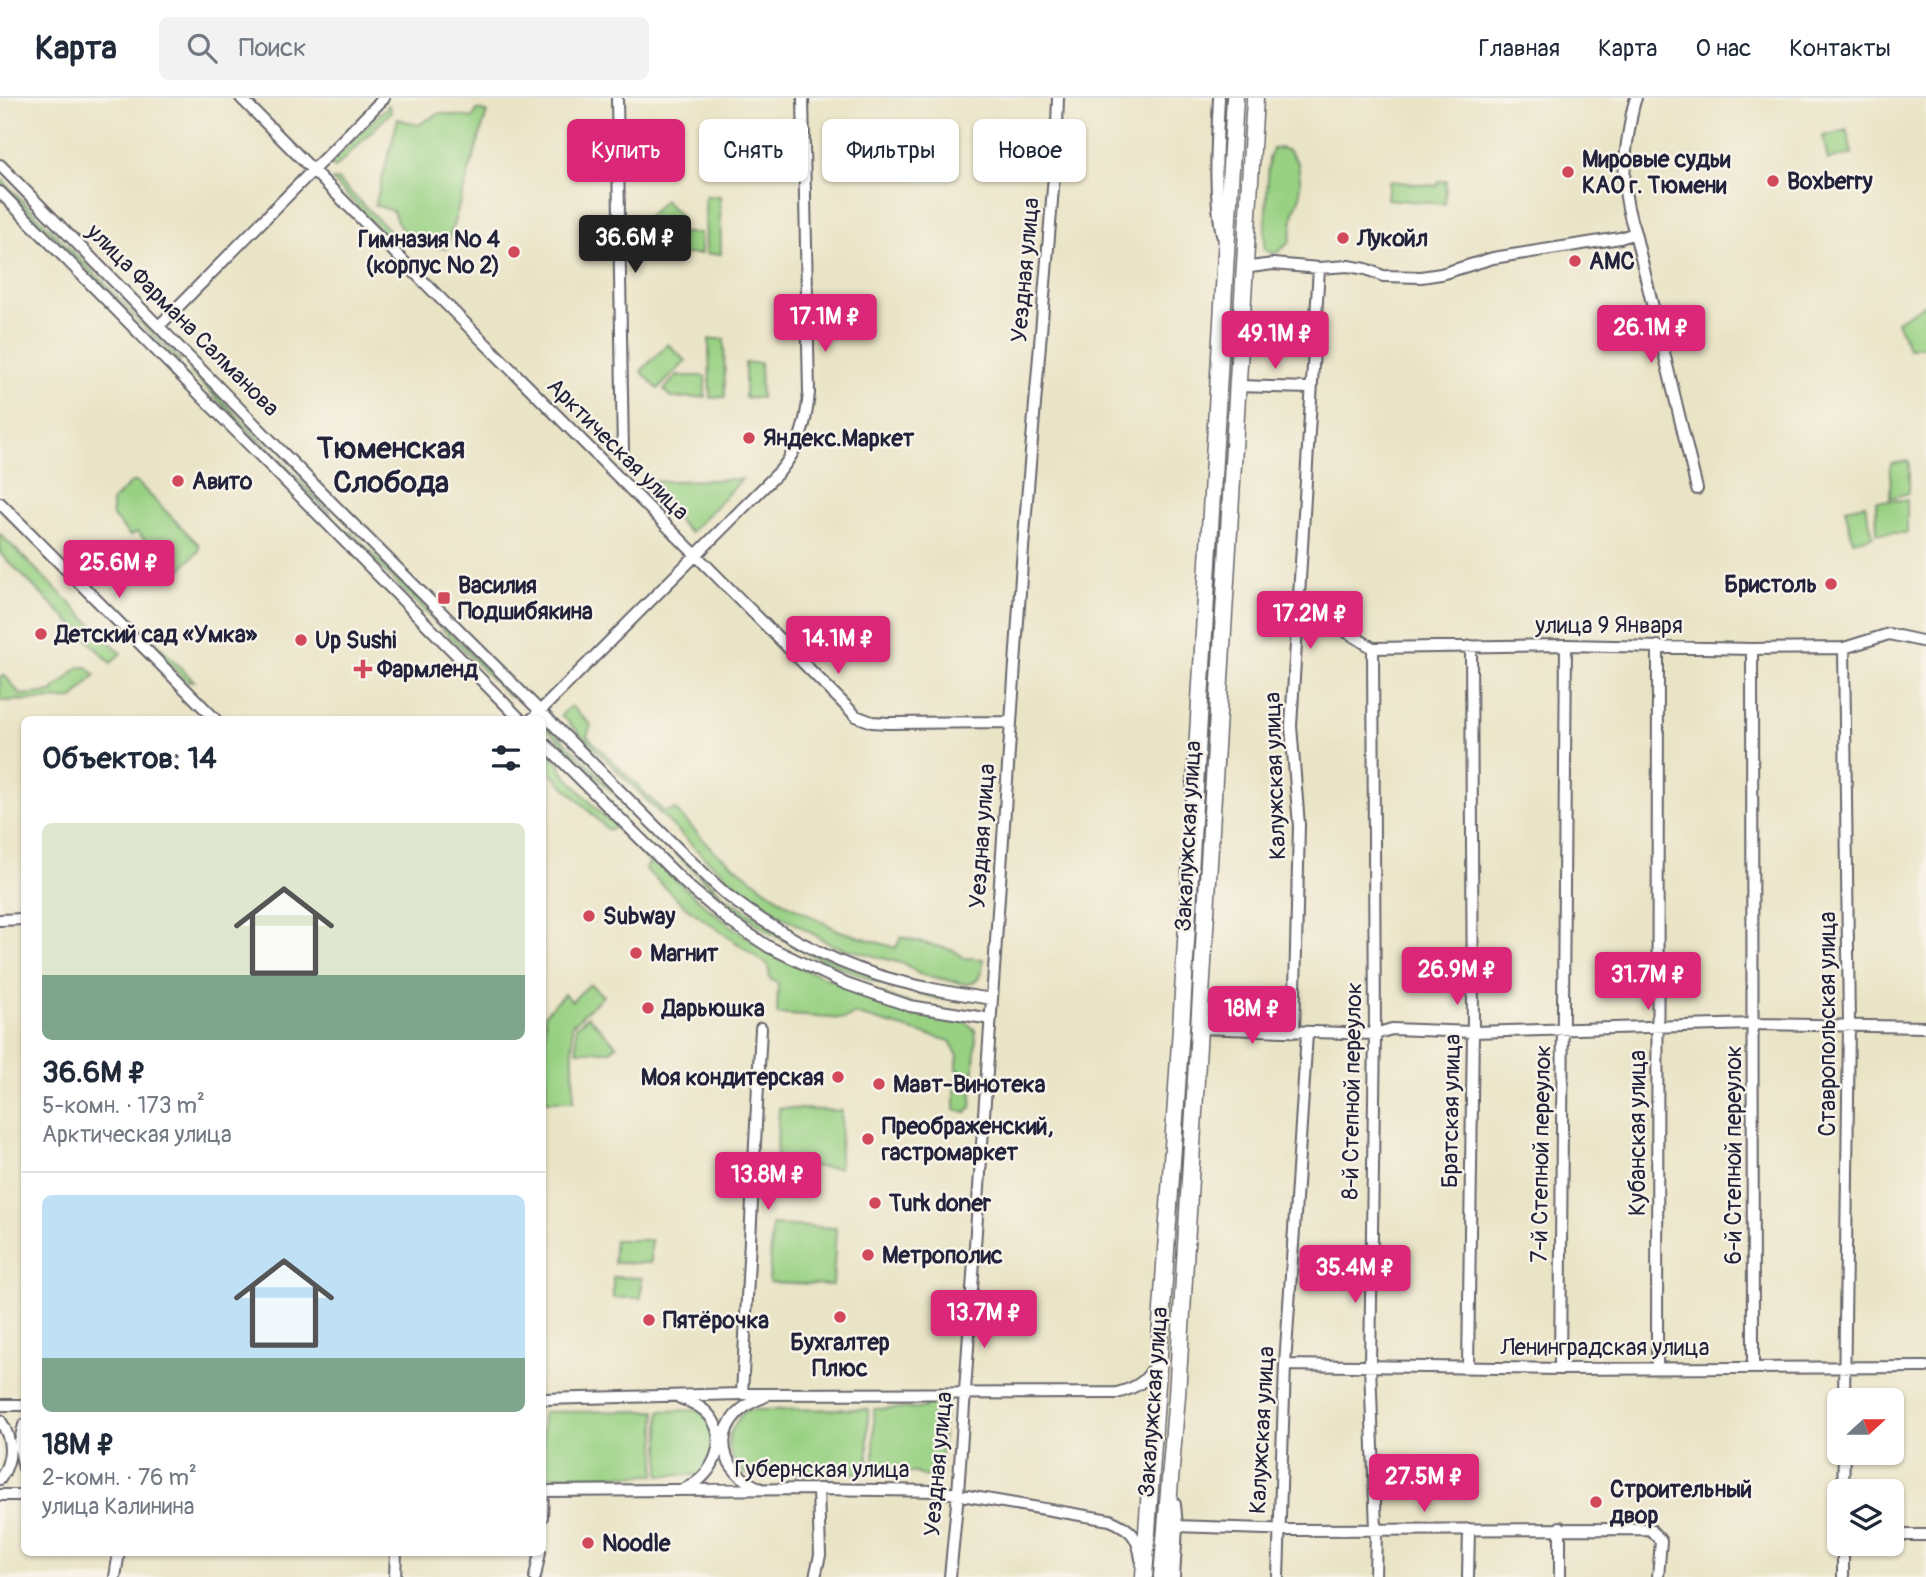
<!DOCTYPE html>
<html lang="ru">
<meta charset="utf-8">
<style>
:root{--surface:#fff;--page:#f2f2f3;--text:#1f2937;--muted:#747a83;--line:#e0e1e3;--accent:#db2777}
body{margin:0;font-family:Pangolin,sans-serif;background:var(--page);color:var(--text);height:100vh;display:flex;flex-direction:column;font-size:26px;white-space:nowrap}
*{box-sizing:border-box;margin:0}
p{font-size:23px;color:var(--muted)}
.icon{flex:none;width:38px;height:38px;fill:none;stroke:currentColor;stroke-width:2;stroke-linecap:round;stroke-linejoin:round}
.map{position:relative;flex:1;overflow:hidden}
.panel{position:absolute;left:21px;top:618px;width:525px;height:840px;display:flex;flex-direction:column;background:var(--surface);border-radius:10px;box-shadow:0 2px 5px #0004}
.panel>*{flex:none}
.banner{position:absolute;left:567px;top:21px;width:665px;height:63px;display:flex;gap:14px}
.needle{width:46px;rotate:69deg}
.buttons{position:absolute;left:1827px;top:1290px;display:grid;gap:14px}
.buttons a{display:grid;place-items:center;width:77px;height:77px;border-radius:10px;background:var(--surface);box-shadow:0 2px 5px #0004;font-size:35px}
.price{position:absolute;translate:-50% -60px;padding:0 16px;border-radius:7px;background:var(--accent);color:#fff;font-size:23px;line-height:46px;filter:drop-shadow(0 2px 4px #0008)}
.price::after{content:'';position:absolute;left:50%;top:42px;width:21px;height:16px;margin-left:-10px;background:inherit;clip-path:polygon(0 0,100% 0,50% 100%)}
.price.selected{background:#222;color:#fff}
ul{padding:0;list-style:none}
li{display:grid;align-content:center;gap:14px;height:371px;padding:0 21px}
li+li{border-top:2px solid var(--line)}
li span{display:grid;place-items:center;height:217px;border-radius:10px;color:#555}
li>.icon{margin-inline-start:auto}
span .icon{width:126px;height:126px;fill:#fffc;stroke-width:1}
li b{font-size:30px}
h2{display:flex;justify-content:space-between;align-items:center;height:84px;padding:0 21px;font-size:30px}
.pill{padding:0 24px;border-radius:10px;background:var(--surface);box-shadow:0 2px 5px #0004;font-size:24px;line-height:63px}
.pill.selected{background:var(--accent);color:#fff}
header{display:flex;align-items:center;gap:42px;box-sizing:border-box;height:98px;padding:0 35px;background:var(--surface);border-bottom:2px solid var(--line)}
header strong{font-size:33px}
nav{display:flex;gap:38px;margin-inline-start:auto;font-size:24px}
.search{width:490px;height:63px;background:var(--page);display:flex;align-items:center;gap:18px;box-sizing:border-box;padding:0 24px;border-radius:10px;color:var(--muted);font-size:26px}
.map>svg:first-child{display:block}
</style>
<header>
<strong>Карта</strong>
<div class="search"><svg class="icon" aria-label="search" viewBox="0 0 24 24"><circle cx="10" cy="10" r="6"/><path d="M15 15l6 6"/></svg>Поиск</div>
<nav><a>Главная</a><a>Карта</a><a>О нас</a><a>Контакты</a></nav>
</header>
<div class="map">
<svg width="1926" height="1479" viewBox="0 0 1926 1479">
<rect width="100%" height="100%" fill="#f7f3e8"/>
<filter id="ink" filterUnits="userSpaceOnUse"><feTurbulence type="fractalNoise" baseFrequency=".0143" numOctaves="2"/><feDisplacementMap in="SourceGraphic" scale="14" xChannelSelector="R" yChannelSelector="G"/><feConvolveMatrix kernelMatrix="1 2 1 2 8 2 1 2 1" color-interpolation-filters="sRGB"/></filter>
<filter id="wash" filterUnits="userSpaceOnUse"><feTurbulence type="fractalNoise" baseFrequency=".00686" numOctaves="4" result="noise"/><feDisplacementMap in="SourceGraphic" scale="28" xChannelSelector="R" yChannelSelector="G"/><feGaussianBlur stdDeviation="1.57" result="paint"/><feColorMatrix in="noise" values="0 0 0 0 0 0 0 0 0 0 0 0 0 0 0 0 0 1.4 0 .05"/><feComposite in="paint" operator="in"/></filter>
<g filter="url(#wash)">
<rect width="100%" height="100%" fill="#eae4c6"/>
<path fill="#99d183" stroke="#5e7a5f" stroke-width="2" d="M389 7 391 14 335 70 329 66Z
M477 12 487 14 446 151C418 143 402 143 393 113L375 107 398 21 418 27 440 15 473 20Z
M1847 32 1852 56 1828 62 1823 38Z
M1281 50 1289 53 1298 65 1300 81V99L1294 113 1290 144 1278 154 1271 155 1264 151 1269 60 1273 51Z
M0 80 181 262 178 264 0 85Z
M332 82H338L400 143 393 145Z
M1389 83 1436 88 1440 83H1446L1445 106 1387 101Z
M705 98H720L721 156H706Z
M664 102 682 120 655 148 637 130Z
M672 135H700L701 156H667L660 148Z
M1926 205V248L1908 250 1897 223Z
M709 241H724L725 299 710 300Z
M668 246 686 263 658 291 641 273Z
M745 265H760L761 300H745Z
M193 272 330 413 331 415H328L190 274Z
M676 278H705V299L671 300 664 292Z
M1909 363V395L1890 400 1891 366Z
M742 381 690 435 642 384Z
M132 384H137L199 447V453L178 474 137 434 130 438 112 417V403Z
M1907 402V435H1877L1876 403Z
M1865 406 1873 438 1853 443 1845 410Z
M349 434 352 435 512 596 510 599 349 438Z
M0 436 121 555 111 565 0 455Z
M126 515 194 583H186L124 522Z
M79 569H87L95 577 73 601 0 603V578H5L21 597 52 594Z
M571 608 591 627 587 638 664 714 675 711 713 752 785 805 840 833 896 850 901 839 955 853 964 860 983 861C983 873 980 886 966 886L919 876 905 866 832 847 777 815 740 789 703 758 561 617Z
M550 629 725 799 818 856 942 897 941 901 874 883 818 860 770 835 723 801 547 631Z
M542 649 560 666 561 672 603 718 620 728C681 787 742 850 824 879 871 896 920 905 966 924L975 932 976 941 971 1010 966 1015 955 1012V982H959V971H956L958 958 950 943 854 916 845 921 777 916 778 885 770 881 768 867 686 809 645 771 650 765 615 730 608 732 543 667Z
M590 886 603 898 572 927 574 1003H546L545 916 564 896 572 903Z
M588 918 616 947 611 953H577L576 929Z
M779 1010 842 1013 839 1070 776 1067Z
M772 1127 836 1130 833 1187 769 1184Z
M614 1142H651V1165H614Z
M613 1179 642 1180 641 1200H613Z
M932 1301 939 1302 945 1311 939 1379H926L915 1375H874V1311L924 1310Z
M868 1311V1375L745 1376C722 1352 724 1336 746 1312Z
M699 1312C712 1324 719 1347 710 1364 708 1369 703 1373 699 1377H660V1313Z
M656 1313V1377L543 1378V1314Z"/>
</g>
<g filter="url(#ink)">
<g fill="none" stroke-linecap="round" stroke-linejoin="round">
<defs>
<path id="minor" d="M241 0 856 618 872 624 888 625 1011 624
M617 0 623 355
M1219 0C1217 46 1213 91 1222 137
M1636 0C1632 10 1631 22 1629 32 1622 72 1622 97 1635 135L1697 391
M0 67 335 408 684 757C699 770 712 784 727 797 768 829 827 862 877 877 915 889 953 895 992 901
M0 94 520 621
M1243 170 1273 166 1319 170 1348 168 1366 171 1383 178 1421 179 1441 176 1493 160 1620 140 1635 135
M1241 225H1315
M159 228 384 0
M1238 288 1311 290
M0 405 215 621
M1296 517 1342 531 1373 550 1566 547 1752 551 1844 550 1889 536 1926 544
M1373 550 1375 936 1370 1267 1376 1432 1375 1479
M1844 550 1849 926 1844 1302
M1752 551 1753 1269
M532 621 780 373C800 349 806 326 809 295L803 0
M542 643 688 788 732 825 769 849 846 886 910 908 991 921
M0 822 24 821
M1199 930 1375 936 1392 931 1473 934 1754 926 1926 929
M1294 934 1299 727 1291 628 1319 170
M1285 1267 1560 1271 1926 1269
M1468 1269 1473 934 1471 548
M1657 1270 1658 548
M1560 1271 1566 547
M742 1296 761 930
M680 1300C689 1303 697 1306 705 1313 732 1337 715 1378 686 1390
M542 1301 742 1296 1117 1295C1135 1290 1147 1284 1155 1266
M0 1307H24
M0 1322C13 1341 13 1362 0 1381
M24 1327 19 1347 24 1370
M759 1390C710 1367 714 1317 764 1299
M542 1393 818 1391 938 1393 1110 1422C1131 1431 1138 1438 1141 1461
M1843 1393 1844 1354
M0 1397H24
M542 1419 543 1393
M1175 1428 1292 1432 1650 1431 1661 1443 1658 1479
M1560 1429V1479
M1892 1437H1926
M115 1479 119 1454
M395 1479 396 1454
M535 1479 540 1454
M815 1479 820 1457 818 1391
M950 1479 958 1395 1023 450 1056 54 1058 0
M1278 1479 1285 1267 1307 936
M1468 1479 1469 1431
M1843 1479V1446"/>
<path id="major" d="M1172 1479 1175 1428 1173 1407"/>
<path id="highway" d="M1144 1479 1181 930 1235 0
M1162 1479 1177 1297 1255 0"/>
</defs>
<use href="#minor" stroke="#68666c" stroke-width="14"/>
<use href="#major" stroke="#68666c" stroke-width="18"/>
<use href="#highway" stroke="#68666c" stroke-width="19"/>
<use href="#minor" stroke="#fff" stroke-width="10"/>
<use href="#major" stroke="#fff" stroke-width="14"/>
<use href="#highway" stroke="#fff" stroke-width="16"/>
</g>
</g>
<g fill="#d1495b" stroke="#f7f3e8" stroke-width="2.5">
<circle cx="1568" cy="74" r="7"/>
<circle cx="1773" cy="83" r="7"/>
<circle cx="1343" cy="140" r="7"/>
<circle cx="514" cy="154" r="7"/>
<circle cx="1575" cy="163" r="7"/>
<circle cx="749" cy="340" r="7"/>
<circle cx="178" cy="383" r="7"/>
<circle cx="1831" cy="486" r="7"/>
<rect x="437" y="493" width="14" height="14" rx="3.5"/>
<circle cx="41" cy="536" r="7"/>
<circle cx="301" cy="542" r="7"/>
<path d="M359.5 560.5h7v7h7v7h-7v7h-7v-7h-7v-7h7z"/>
<circle cx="589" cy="818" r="7"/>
<circle cx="636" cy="855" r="7"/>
<circle cx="648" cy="910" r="7"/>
<circle cx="838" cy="979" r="7"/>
<circle cx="879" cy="986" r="7"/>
<circle cx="868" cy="1041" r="7"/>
<circle cx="875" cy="1105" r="7"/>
<circle cx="868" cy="1157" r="7"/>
<circle cx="840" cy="1219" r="7"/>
<circle cx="649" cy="1222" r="7"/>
<circle cx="1596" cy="1404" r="7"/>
<circle cx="588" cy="1445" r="7"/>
</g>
<g text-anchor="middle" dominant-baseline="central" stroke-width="5" stroke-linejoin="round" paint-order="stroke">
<g font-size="23" font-weight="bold" fill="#22223b" stroke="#f7f3e8" text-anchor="start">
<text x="1582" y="61">Мировые судьи<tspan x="1582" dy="26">КАО г. Тюмени</tspan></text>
<text x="1787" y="83">Boxberry</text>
<text x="1357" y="140">Лукойл</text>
<text x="500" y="141" text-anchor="end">Гимназия № 4<tspan x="500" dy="26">(корпус № 2)</tspan></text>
<text x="1589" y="163">АМС</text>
<text x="763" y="340">Яндекс.Маркет</text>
<text x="192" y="383">Авито</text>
<text x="1817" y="486" text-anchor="end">Бристоль</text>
<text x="458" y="487">Василия<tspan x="458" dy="26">Подшибякина</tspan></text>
<text x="55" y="536">Детский сад «Умка»</text>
<text x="315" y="542">Up Sushi</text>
<text x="377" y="571">Фармленд</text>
<text x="603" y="818">Subway</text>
<text x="650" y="855">Магнит</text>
<text x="662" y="910">Дарьюшка</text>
<text x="824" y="979" text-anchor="end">Моя кондитерская</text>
<text x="893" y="986">Мавт-Винотека</text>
<text x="882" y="1028">Преображенский,<tspan x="882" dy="26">гастромаркет</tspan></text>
<text x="889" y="1105">Turk doner</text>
<text x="882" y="1157">Метрополис</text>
<text x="663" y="1222">Пятёрочка</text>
<text x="840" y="1244" text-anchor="middle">Бухгалтер<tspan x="840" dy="26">Плюс</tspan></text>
<text x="1610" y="1391">Строительный<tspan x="1610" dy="26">двор</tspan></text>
<text x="602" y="1445">Noodle</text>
</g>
<g font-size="23" fill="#22223b" stroke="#f7f3e8">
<text transform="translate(1025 172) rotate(-85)">Уездная улица</text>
<text transform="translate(183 222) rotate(45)">улица Фармана Салманова</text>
<text transform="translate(618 351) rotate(45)">Арктическая улица</text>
<text x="1609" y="527">улица 9 Января</text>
<text transform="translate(1275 678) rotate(-92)">Калужская улица</text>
<text transform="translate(982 738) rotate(-86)">Уездная улица</text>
<text transform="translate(1188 738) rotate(-87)">Закалужская улица</text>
<text transform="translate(1827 926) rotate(-90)">Ставропольская улица</text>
<text transform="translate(1352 993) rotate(-89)">8-й Степной переулок</text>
<text transform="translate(1451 1013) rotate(-89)">Братская улица</text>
<text transform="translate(1637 1035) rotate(-90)">Кубанская улица</text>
<text transform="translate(1541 1056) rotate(-89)">7-й Степной переулок</text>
<text transform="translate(1733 1057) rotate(-90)">6-й Степной переулок</text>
<text x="1605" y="1249">Ленинградская улица</text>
<text transform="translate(1153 1304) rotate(-86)">Закалужская улица</text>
<text transform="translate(1262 1332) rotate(-87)">Калужская улица</text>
<text transform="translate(938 1366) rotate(-85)">Уездная улица</text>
<text x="822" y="1371">Губернская улица</text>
</g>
<g font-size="30" font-weight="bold" fill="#22223b" stroke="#f7f3e8">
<text x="391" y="350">Тюменская<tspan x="391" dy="34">Слобода</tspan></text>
</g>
</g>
</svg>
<div class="buttons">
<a><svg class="needle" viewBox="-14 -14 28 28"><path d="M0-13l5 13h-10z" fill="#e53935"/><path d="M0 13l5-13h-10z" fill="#747a83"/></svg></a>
<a><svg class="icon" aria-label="layers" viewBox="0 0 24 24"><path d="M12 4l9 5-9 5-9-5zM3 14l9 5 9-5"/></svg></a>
</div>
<b class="price selected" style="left:635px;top:177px">36.6M ₽</b>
<b class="price" style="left:825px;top:256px">17.1M ₽</b>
<b class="price" style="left:1651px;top:267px">26.1M ₽</b>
<b class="price" style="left:1275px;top:273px">49.1M ₽</b>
<b class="price" style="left:119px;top:502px">25.6M ₽</b>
<b class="price" style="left:1310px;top:553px">17.2M ₽</b>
<b class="price" style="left:838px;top:578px">14.1M ₽</b>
<b class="price" style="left:1457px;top:909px">26.9M ₽</b>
<b class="price" style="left:1648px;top:914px">31.7M ₽</b>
<b class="price" style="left:1252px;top:948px">18M ₽</b>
<b class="price" style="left:768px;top:1114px">13.8M ₽</b>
<b class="price" style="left:1355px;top:1207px">35.4M ₽</b>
<b class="price" style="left:984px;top:1252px">13.7M ₽</b>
<b class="price" style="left:1424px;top:1416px">27.5M ₽</b>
<div class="banner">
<a class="pill selected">Купить</a>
<a class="pill">Снять</a>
<a class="pill">Фильтры</a>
<a class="pill">Новое</a>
</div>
<section class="panel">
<h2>Объектов: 14<svg class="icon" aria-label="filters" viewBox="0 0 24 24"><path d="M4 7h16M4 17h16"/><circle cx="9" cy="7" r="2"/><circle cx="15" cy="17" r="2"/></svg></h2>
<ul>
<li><span style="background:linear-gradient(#dfe7d0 70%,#7fa58c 0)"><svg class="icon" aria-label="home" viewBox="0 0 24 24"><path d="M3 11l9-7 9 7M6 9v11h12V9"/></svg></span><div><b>36.6M ₽</b><p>5-комн. · 173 m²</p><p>Арктическая улица</p></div></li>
<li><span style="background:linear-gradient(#bfe0f5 75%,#7fa58c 0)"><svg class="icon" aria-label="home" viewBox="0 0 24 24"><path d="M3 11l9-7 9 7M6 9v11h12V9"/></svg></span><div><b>18M ₽</b><p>2-комн. · 76 m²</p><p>улица Калинина</p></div></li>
</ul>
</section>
</div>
